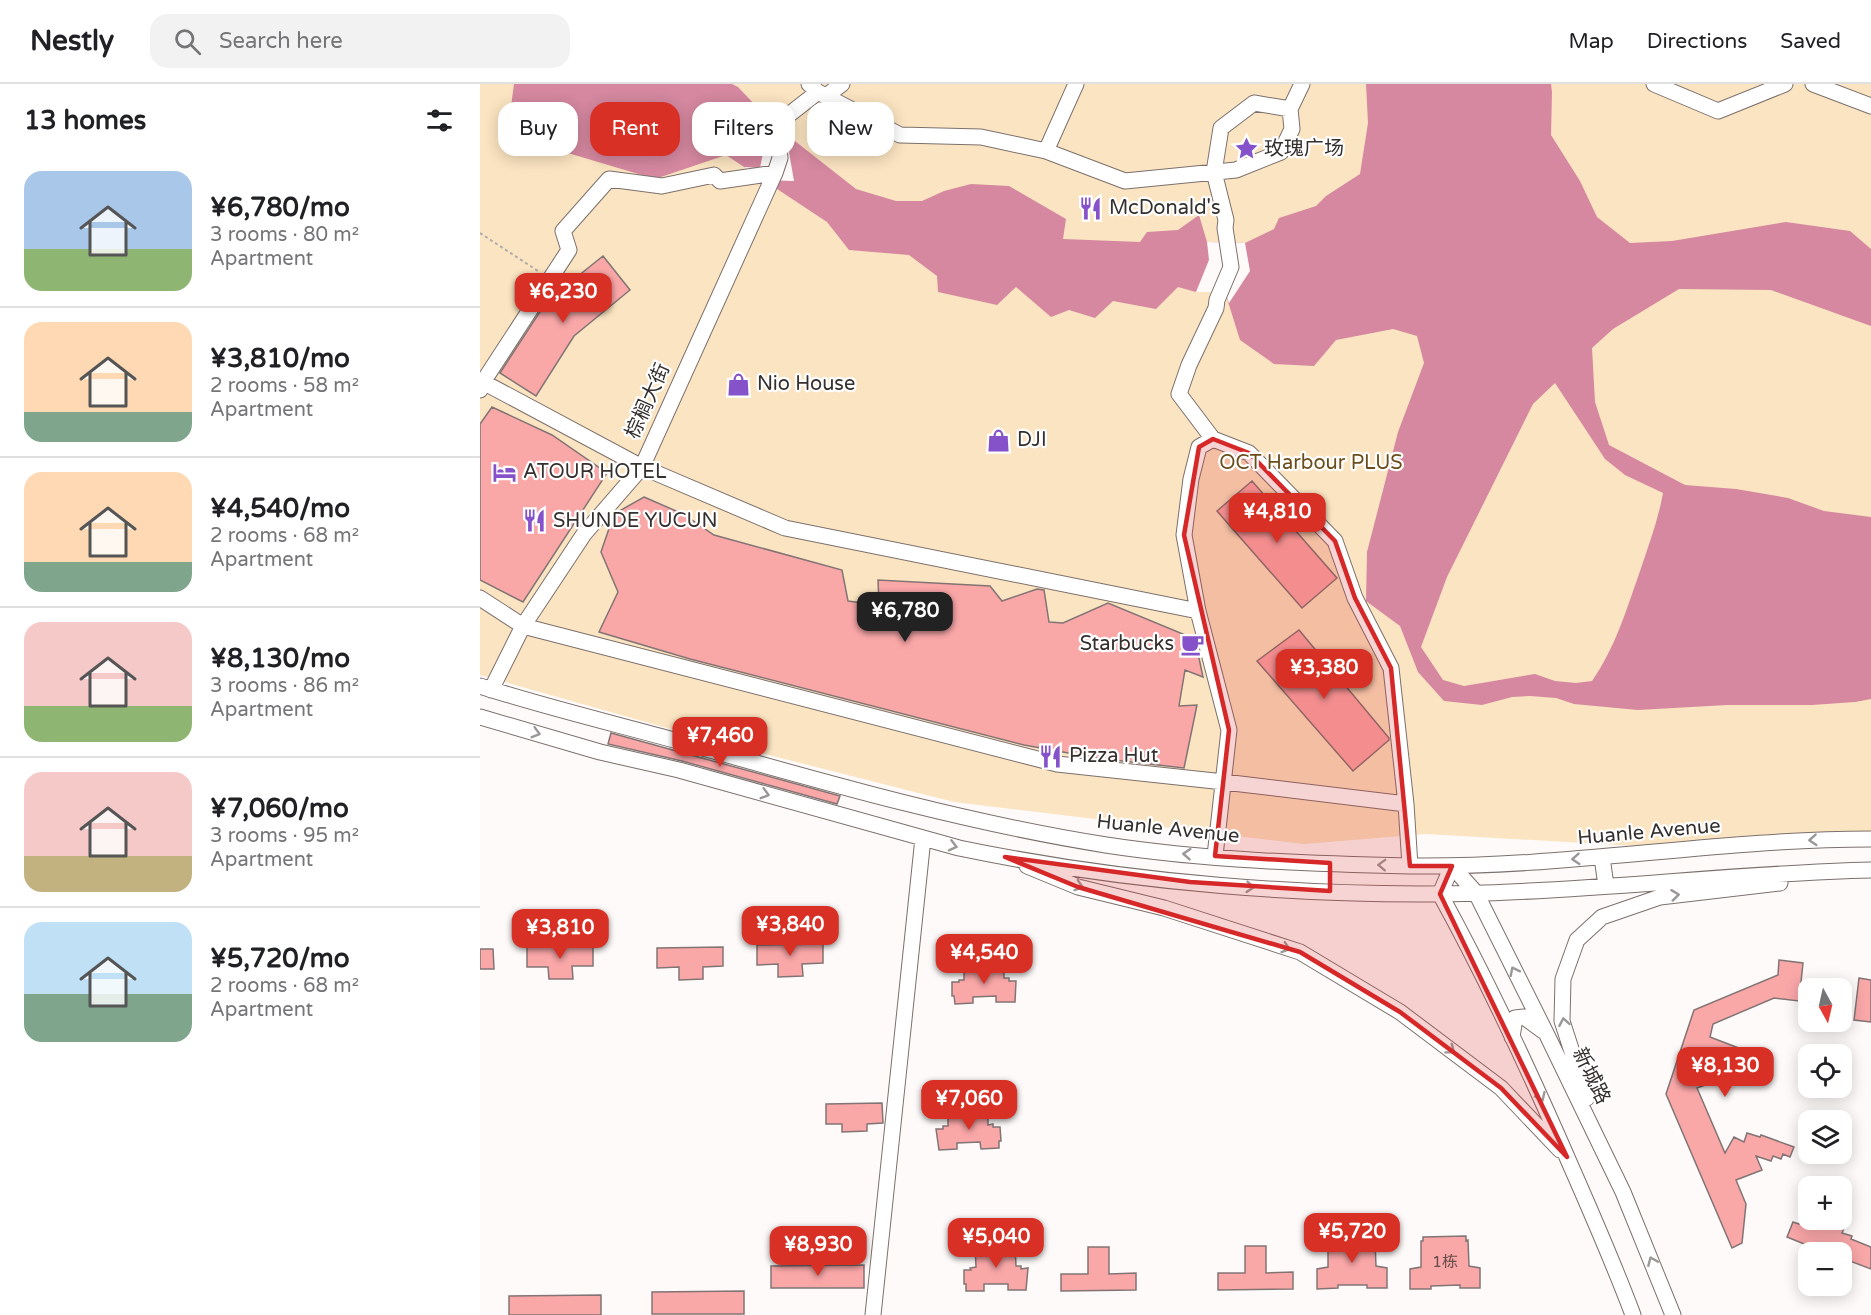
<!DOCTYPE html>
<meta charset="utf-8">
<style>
:root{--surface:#fff;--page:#f2f2f2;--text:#202124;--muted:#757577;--line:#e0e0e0;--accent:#d93025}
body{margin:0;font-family:"Varela Round","Noto Sans SC",sans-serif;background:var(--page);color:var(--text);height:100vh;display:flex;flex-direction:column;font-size:22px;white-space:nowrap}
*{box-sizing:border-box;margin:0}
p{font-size:20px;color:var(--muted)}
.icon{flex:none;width:33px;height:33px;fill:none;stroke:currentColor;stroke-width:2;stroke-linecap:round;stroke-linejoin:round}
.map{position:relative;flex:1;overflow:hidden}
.drawer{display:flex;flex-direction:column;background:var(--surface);width:480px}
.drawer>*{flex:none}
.hud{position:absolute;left:18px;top:18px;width:570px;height:54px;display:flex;gap:12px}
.needle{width:39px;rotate:172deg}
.controls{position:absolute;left:1318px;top:894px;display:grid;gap:12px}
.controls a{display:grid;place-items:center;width:54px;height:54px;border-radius:12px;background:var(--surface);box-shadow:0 3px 15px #0003;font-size:30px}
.price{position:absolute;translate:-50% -51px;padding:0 14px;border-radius:12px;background:var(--accent);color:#fff;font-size:20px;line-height:39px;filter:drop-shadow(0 2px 3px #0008)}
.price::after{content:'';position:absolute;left:50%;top:36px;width:18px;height:14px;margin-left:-9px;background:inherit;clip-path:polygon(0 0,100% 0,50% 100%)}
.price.current{background:#222;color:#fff}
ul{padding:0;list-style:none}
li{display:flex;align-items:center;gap:18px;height:150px;padding:0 24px}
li+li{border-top:2px solid var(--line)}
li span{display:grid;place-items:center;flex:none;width:168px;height:120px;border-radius:18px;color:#555}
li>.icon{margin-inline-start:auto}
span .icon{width:72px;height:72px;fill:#fffc;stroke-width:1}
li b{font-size:26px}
h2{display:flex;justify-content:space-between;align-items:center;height:72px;padding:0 24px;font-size:26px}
.tag{padding:0 21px;border-radius:18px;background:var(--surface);box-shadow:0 3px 15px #0003;font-size:21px;line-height:54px}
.tag.current{background:var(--accent);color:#fff}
header{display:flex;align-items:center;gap:36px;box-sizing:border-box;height:84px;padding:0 30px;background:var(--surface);border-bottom:2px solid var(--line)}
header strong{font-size:28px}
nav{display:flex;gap:33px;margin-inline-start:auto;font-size:21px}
.search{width:420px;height:54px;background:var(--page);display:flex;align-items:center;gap:15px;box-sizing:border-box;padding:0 21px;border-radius:18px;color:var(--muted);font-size:22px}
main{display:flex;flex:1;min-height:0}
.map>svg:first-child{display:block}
</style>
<header>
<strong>Nestly</strong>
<div class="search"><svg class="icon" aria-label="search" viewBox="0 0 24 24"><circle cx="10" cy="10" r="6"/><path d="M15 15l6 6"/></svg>Search here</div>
<nav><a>Map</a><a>Directions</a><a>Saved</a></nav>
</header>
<main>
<section class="drawer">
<h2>13 homes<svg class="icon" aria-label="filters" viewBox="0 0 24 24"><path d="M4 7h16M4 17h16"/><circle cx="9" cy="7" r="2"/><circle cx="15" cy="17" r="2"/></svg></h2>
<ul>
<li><span style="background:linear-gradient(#a9c7e8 65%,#8fb573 0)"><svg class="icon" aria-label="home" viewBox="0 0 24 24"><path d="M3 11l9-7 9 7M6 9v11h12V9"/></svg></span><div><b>¥6,780/mo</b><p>3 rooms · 80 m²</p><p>Apartment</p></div></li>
<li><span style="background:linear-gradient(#ffd9b3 75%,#7fa58c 0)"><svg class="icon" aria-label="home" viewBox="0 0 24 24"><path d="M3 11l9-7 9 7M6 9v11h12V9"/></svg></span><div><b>¥3,810/mo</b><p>2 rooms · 58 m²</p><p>Apartment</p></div></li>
<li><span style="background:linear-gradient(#ffd9b3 75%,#7fa58c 0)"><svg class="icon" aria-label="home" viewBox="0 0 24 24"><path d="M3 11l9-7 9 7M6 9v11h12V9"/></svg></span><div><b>¥4,540/mo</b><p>2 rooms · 68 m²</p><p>Apartment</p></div></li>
<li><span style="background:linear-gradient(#f6c9c9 70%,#8fb573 0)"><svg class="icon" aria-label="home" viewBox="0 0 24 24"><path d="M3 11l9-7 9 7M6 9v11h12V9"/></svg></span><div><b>¥8,130/mo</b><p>3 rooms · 86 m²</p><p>Apartment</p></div></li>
<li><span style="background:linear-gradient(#f6c9c9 70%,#c2b280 0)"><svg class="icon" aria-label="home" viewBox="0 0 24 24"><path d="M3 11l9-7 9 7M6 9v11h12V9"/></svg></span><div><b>¥7,060/mo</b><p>3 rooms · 95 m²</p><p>Apartment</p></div></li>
<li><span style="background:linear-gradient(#bfe0f5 60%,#7fa58c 0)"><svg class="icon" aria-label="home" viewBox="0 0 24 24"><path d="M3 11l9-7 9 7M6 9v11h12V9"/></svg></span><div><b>¥5,720/mo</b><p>2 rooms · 68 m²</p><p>Apartment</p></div></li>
</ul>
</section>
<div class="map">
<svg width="1391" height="1231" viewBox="0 0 1391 1231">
<rect width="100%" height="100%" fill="#fdfaf9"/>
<path fill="#fbe4c1" d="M0 0H1391V748L1156 762 946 750 824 760 474 718 226 655 0 591Z"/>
<path fill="#d588a0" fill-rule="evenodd" d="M34 0H252L258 3 292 39 376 105 416 117H442L464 107 491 100 529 102 586 135 583 155 660 158 667 148 698 146 719 131 727 158 765 159 794 145 799 134 836 122 846 112 880 90 888 39 886 0H1071L1072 8 1071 51 1100 97 1117 133 1150 159 1192 157 1306 138 1370 147 1391 165V242L1291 206 1199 205 1133 245 1112 264 1115 318 1129 361 1205 401 1256 405 1308 414 1344 427 1391 433V615L1375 618 1332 621H1247L1158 626 1094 620 1076 614 1050 612 1032 613 1002 621 964 617 938 588 920 542 886 517 887 468 918 348 944 279 937 252 913 245 856 256 834 282 794 280 760 256 745 208H716L698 203 676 225 633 217 615 234 589 226 571 233 536 203 517 221 458 208 457 192 429 171 369 166 347 138 246 71 175 95 41 55 30 30ZM1075 299 1125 375 1145 391 1183 409C1178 437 1168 463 1159 490 1146 527 1135 564 1112 597L1096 599 1075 597 1055 590 984 602 963 596 941 563 967 493 1053 320Z"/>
<path fill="#fdfaf9" d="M292 39 306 51 314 97 283 96 264 83 280 84 283 69 282 47Z
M727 158 765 159 770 187 749 219 745 208H716L729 176Z"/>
<path fill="#faa7a8" stroke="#827474" stroke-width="1.5" d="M123 172 150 206 94 252 56 312 20 289 67 217Z
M12 323 72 351 127 389 43 518 0 496V340Z
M772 397 857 494 822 524 737 427Z
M164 413 203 430 234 451 362 486 368 517 399 521 398 496 510 502 522 517 557 505 564 506 569 538 583 539 628 519 715 555 723 593 705 586 699 622 717 621 704 684 616 674 544 661 210 575 119 548 138 508 121 468 134 430Z
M819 546 909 654V656L873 687 777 577Z
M131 649 360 712 357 720 202 677 128 660Z
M343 860V879L322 880 323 892 298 893V880L277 881V861Z
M113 862V882H92L93 895H69L68 883H47V863Z
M243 863V882L223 883V895L199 896V883L177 884V864Z
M0 865H13L14 885H0Z
M1299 876 1323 879 1319 917 1294 914 1233 940 1230 953 1277 971 1274 981 1266 978 1264 983 1256 980 1255 985 1240 979 1245 994 1217 1004 1245 1069 1254 1053 1264 1058 1267 1049 1280 1053 1281 1051 1314 1063 1310 1073 1303 1070 1301 1075 1293 1072 1291 1077 1276 1072 1282 1086 1256 1096 1266 1120 1262 1159 1252 1164 1186 1010 1214 926 1298 891Z
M524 881V894H529V897H536L535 918H516V912L493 913V919L475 920 474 912H472V898H479V896H484V882Z
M1379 894 1391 896V938L1374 936Z
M402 1019 403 1039 387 1040V1047L362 1048V1040H346V1020Z
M508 1028V1041L513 1040V1043H520L521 1057H519V1064L501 1065 500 1058 477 1059V1065L459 1066 456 1045H463V1042H468V1029Z
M1321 1136 1342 1144 1343 1141 1352 1144 1354 1138 1365 1142 1362 1149 1372 1152 1371 1155 1391 1163V1185L1362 1174V1168H1344L1307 1153 1313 1138 1319 1140Z
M893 1151V1156H895L896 1182 907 1184V1204H887V1201H858V1204L837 1205V1185L848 1183V1157H850V1152Z
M986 1152V1157L988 1156 989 1182 1000 1184V1204H980V1201L951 1202V1205H930V1185L941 1183V1157H943V1153Z
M535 1160 536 1182H541V1185L548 1184 546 1206H528V1200H504V1207H486V1200H484V1186H491L490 1184 496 1183 495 1161Z
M765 1162H786V1189L813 1188V1205L738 1206V1189H765Z
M608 1163H629V1190L656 1189V1206L581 1207V1190H608Z
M384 1181V1204H291V1182Z
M264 1207V1230H172V1208Z
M121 1211V1231H29V1212Z"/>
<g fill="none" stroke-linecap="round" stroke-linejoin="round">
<defs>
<path id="minor" d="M329 0 338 8 420 51 501 53 566 67 645 97 756 86 801 68 812 45 810 25 822 0
M1174 0 1238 27 1305 0
M1333 0 1391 22
M346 12 362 0
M566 67 596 0
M3 298 162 383 305 444 718 527
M0 306 3 298 89 166 83 147 129 95 182 102 234 91 240 97 295 89
M733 355 699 310 709 281 736 224 737 216 751 183 745 144 746 136 734 88 741 44 774 19 810 25
M0 514 43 542 577 680 744 698 926 720
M0 602C65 623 132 639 198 657 340 697 481 738 626 761 724 776 831 780 930 782 1085 784 1237 755 1391 755
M11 606 43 542 104 450 162 383 295 89 300 74 297 40 338 8
M0 633 120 668 199 686 479 764C647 799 834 814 1005 809 1134 805 1262 789 1391 786
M735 772 749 646 718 527 704 451 711 395 719 363 733 355 769 369 855 457 875 514 911 584 926 720 930 782
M1122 773 1126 802
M547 782 598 803 684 824 820 868 920 928 1021 1004 1080 1066
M1032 953 1035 934 1044 933 1063 947
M1107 1014 1082 937 1083 895 1097 856 1122 833 1180 813 1300 799
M393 1231 443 754
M1153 1231C1134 1180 1112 1130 1090 1080 1050 988 1008 897 960 810L972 782 996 809 1067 951 1143 1108 1193 1231"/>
</defs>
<use href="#minor" stroke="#7c706c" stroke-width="17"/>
<path stroke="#afabaa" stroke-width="2" stroke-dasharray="3 3" stroke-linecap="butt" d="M0 149 58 187"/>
<use href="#minor" stroke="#fff" stroke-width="15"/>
</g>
<defs><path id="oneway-chevron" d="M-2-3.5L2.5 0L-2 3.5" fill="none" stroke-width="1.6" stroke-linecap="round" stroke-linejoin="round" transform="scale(1.5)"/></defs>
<g stroke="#9a9896">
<use href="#oneway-chevron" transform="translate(56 649) rotate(16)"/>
<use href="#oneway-chevron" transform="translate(285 710) rotate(16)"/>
<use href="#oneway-chevron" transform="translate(1333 756) rotate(176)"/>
<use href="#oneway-chevron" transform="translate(473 762) rotate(14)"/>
<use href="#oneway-chevron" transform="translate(707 770) rotate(-176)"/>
<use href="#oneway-chevron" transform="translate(1096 775) rotate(176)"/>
<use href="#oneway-chevron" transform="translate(902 781) rotate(-178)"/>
<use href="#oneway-chevron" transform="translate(599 802) rotate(18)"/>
<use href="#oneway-chevron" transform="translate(770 803) rotate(5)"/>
<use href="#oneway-chevron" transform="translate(1195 811) rotate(-7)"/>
<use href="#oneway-chevron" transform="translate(806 864) rotate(18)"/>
<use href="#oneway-chevron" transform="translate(1034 887) rotate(-117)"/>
<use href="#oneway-chevron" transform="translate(1084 938) rotate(-100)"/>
<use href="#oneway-chevron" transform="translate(971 966) rotate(37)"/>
<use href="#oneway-chevron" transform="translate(1061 1013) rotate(65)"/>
<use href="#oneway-chevron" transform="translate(1172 1177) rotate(-113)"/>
</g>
<path fill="#d62828" fill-opacity="0.2" stroke="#d62828" stroke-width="4.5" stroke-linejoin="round" d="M733 355 769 369 855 457 875 514 911 584 930 782H972L960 810 1087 1073 1021 1004 920 928 820 868 598 803 525 773 710 798 850 807V779L735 772 749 646 704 451 719 363Z"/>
<defs>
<symbol id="sight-bare" viewBox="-9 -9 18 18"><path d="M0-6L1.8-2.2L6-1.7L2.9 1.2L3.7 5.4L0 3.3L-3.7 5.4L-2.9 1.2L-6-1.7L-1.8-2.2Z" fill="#8652ca" stroke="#fff" stroke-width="2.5" paint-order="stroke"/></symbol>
<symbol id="restaurant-bare" viewBox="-9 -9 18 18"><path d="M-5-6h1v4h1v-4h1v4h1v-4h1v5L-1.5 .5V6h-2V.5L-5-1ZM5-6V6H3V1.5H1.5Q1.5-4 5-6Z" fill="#8652ca" stroke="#fff" stroke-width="2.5" paint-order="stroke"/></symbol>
<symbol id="shop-bare" viewBox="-9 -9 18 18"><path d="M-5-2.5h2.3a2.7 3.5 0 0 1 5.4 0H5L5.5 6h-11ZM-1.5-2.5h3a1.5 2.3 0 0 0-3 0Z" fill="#8652ca" stroke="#fff" stroke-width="2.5" paint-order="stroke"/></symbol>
<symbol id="hotel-bare" viewBox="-9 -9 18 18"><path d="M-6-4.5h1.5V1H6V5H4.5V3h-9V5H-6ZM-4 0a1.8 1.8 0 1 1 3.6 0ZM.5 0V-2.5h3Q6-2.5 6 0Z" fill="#8652ca" stroke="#fff" stroke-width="2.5" paint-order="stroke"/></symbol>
<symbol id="cafe-bare" viewBox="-9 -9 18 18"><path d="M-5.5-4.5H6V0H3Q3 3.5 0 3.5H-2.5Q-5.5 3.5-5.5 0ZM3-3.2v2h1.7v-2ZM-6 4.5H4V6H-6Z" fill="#8652ca" stroke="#fff" stroke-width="2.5" paint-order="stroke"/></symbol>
</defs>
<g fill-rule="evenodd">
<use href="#sight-bare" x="750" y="48" width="33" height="33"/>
<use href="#restaurant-bare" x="594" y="108" width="33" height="33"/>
<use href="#shop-bare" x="242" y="284" width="33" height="33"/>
<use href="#shop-bare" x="502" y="340" width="33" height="33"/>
<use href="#hotel-bare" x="8" y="372" width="33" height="33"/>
<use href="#restaurant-bare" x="38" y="420" width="33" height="33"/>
<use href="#cafe-bare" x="696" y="544" width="33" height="33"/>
<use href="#restaurant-bare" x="554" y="656" width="33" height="33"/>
</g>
<g text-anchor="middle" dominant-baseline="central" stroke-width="4.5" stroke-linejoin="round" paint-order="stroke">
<g font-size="16" fill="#664e4c">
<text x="965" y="1178">1栋</text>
</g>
<g font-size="20" fill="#35302e" stroke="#fff" text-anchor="start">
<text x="784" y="65">玫瑰广场</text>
<text x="629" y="124">McDonald's</text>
<text x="277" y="300">Nio House</text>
<text x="537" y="356">DJI</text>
<text x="43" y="388">ATOUR HOTEL</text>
<text x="73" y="437">SHUNDE YUCUN</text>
<text x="694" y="560" text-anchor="end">Starbucks</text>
<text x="589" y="672">Pizza Hut</text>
</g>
<g font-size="20" fill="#35302e" stroke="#fff">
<text transform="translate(168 317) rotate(-66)">棕榈大街</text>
<text transform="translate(688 745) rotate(6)">Huanle Avenue</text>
<text transform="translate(1169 748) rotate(-5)">Huanle Avenue</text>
<text transform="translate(1111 992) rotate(64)">新城路</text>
</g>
<g font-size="20" fill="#6b4d1b" stroke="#fff">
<text x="831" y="379">OCT Harbour PLUS</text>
</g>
</g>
</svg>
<div class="controls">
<a><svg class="needle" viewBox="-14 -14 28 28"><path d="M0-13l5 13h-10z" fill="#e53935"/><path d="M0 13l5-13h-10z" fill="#757577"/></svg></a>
<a><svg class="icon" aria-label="locate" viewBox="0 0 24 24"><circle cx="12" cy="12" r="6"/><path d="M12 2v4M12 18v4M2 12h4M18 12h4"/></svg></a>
<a><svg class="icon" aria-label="layers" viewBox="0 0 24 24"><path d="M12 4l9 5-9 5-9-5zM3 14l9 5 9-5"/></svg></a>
<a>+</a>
<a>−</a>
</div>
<b class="price" style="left:83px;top:240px">¥6,230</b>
<b class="price" style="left:797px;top:460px">¥4,810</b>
<b class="price current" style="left:425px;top:559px">¥6,780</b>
<b class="price" style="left:844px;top:616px">¥3,380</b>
<b class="price" style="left:240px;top:684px">¥7,460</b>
<b class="price" style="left:310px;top:873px">¥3,840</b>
<b class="price" style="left:80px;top:876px">¥3,810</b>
<b class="price" style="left:504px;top:901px">¥4,540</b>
<b class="price" style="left:1245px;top:1014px">¥8,130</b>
<b class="price" style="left:489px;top:1047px">¥7,060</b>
<b class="price" style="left:872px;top:1180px">¥5,720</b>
<b class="price" style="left:516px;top:1185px">¥5,040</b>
<b class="price" style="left:338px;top:1193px">¥8,930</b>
<div class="hud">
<a class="tag">Buy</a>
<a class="tag current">Rent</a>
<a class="tag">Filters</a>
<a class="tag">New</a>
</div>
</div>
</main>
